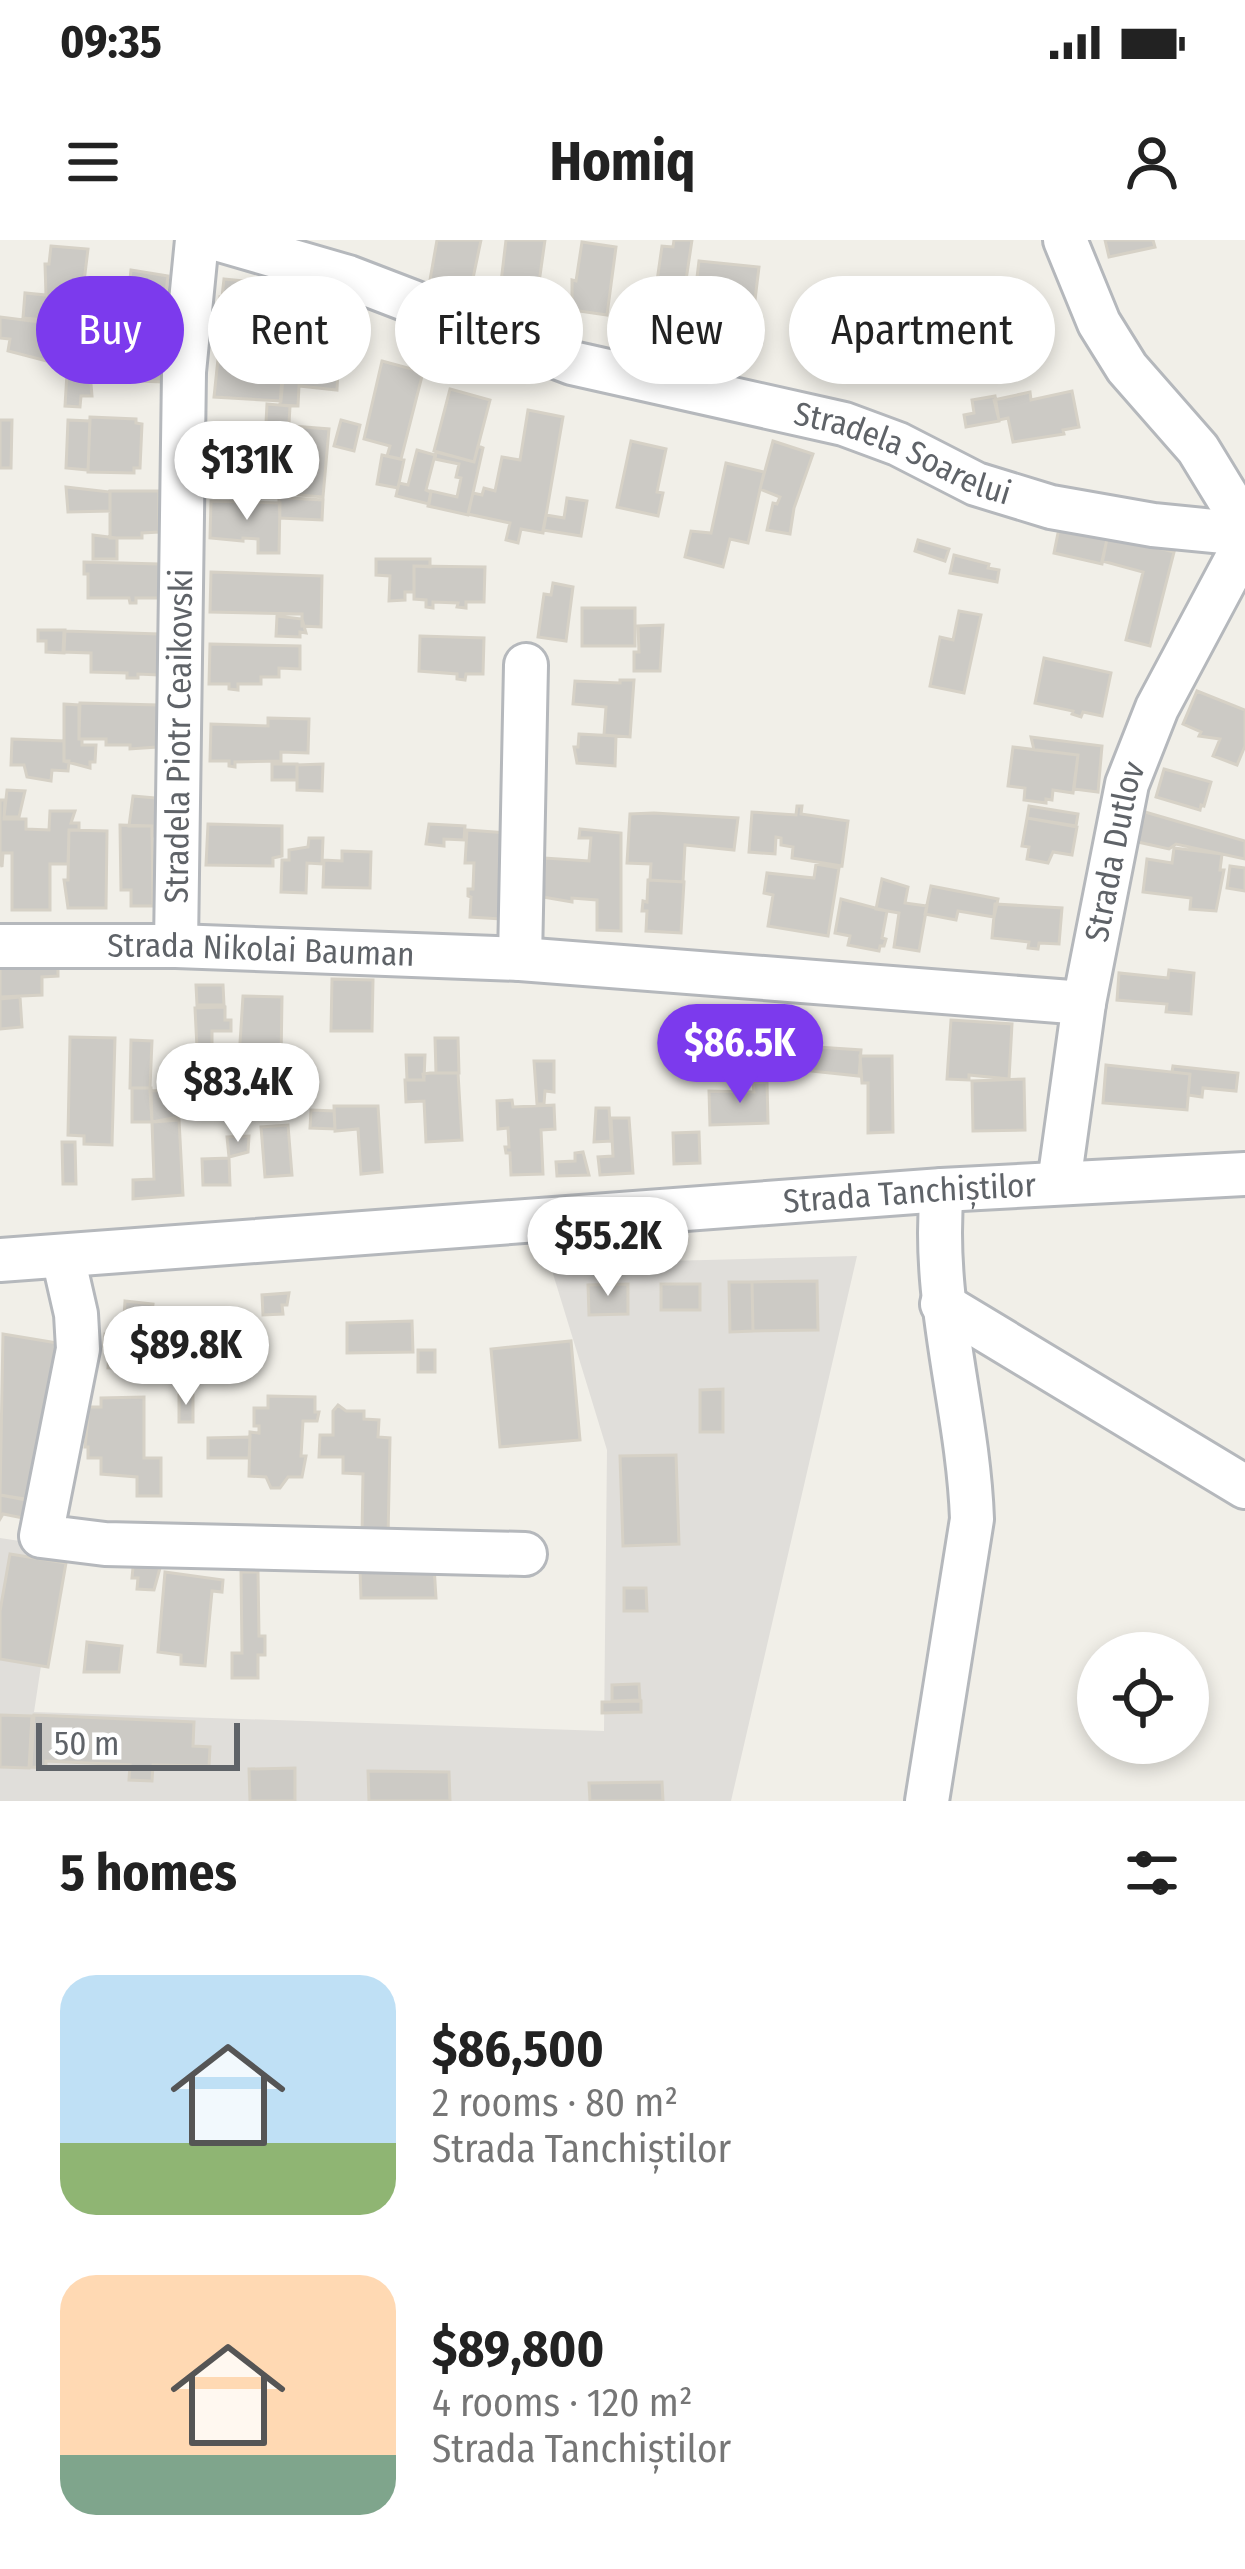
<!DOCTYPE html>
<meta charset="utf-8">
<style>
:root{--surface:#fff;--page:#f2f2f2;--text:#222;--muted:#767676;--accent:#7c3aed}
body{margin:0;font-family:"Fira Sans Condensed",sans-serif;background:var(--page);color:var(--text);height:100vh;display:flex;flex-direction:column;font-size:45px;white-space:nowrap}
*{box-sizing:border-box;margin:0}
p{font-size:39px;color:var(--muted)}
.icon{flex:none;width:66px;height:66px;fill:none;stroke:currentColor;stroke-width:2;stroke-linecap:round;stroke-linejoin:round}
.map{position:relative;height:1561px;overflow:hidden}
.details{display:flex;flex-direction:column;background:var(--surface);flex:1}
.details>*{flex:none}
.hud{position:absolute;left:36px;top:36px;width:1173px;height:108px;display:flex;gap:24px}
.buttons{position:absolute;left:1077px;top:1392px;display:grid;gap:24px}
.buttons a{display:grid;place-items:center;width:132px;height:132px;border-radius:50%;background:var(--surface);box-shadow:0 6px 18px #0003;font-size:60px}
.scale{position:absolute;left:36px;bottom:30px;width:204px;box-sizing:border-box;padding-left:12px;border:6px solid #5f6368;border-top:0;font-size:33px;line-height:42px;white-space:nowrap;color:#5f6368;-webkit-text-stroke:9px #fff;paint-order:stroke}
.price{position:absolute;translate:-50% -102px;padding:0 27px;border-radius:42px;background:#fff;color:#222;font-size:39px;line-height:78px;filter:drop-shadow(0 3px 6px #0008)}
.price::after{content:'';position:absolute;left:50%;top:72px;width:36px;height:27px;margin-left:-18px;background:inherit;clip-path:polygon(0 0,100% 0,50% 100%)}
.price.on{background:var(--accent);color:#fff}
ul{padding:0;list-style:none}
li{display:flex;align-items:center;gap:36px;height:300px;padding:0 60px}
li span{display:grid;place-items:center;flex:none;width:336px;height:240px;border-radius:36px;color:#555}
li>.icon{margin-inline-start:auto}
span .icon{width:144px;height:144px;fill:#fffc;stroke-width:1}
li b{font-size:51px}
h2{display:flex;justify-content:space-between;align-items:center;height:144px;padding:0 60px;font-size:51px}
.pill{padding:0 42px;border-radius:54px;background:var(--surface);box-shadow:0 6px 18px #0003;font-size:42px;line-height:108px}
.pill.on{background:var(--accent);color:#fff}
.status{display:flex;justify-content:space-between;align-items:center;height:84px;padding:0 60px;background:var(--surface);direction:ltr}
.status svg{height:33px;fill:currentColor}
header{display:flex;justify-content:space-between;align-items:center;height:156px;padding:0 60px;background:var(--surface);font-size:54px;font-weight:700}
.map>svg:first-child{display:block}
</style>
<div class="status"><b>09:35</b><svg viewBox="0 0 49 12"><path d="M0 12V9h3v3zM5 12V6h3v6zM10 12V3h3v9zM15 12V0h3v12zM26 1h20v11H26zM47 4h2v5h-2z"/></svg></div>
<header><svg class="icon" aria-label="menu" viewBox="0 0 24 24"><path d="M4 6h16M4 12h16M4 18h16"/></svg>Homiq<svg class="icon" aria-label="person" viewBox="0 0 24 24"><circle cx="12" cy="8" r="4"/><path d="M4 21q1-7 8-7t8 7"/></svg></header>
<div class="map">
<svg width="1245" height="1561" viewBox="0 0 1245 1561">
<rect width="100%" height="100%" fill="#f1efe8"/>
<path fill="#e0deda" d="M857 1016 731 1561H0V1298L59 1307 34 1472 604 1491 607 1210 550 1024Z"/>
<path fill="#cccac5" stroke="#d6d1c6" stroke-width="3" d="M437 0H481L471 48 430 40Z
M506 0H545L536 64 499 59Z
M674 0H692L679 87 651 83 662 6 673 7Z
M1105 0H1153L1155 7 1109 17Z
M582 2 616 7 607 75 572 70V40L576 41Z
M51 6 88 9 79 83 23 78 25 53 46 55 45 24H49Z
M699 21 759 27 750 101 716 97 719 75H715L720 61 695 54Z
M131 30 168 36 161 94 124 91Z
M224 39 245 41 243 59 222 57Z
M851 41 908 47 906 67 922 69 920 89 883 88 884 63 849 61Z
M269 50 287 52 285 88 294 89 293 98 246 96 245 99 217 93 220 57 268 62Z
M294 51 334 60 331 74 315 70 314 76 290 71Z
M848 61 884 63 881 121 850 119 851 112H845L846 92 842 91 846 86Z
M962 62 965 83 945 87 942 65Z
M1046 69 1050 101 1030 104 1031 107 1002 108 994 120 995 131 979 133 976 114 971 115 967 82Z
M0 77 48 83 47 121 8 111 10 99 0 98Z
M252 101 289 104 287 125 262 122V118L251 117Z
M76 102 162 103V142L88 139 89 120H76Z
M68 117 89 120 92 156H81L80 167 65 166Z
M218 119 284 126 281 161 214 157Z
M382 121 423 132 401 219 387 216 390 206 364 199Z
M283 124 338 129 337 150 299 146 298 166 280 165Z
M450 149 490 160 474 222 434 211Z
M1072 151 1079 187 1063 190 1064 194 1013 202 1008 178 999 180 994 160 1030 152 1031 160Z
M995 156 999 181 966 187 964 175 974 173 972 160Z
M267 164 290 166 289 184 266 183Z
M528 170 563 177 543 293 521 289 518 303 506 300 510 283 468 274 473 253 482 255 484 248 495 251 502 217 520 220Z
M90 177 136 179V183L142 184 140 228H134V233L88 232Z
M0 180H12L11 228H0Z
M68 180 90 181 88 230 66 228Z
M341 180 360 185 354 211 334 206Z
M214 184 266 186 265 232 212 230Z
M266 184 329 189 323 257 298 255 300 237 311 238 312 209 266 206Z
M631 201 666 209 657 252 663 253 658 276 617 267Z
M773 201 813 214 794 268 790 294 767 290 773 263 777 264 780 257 760 249Z
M478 206 483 208 468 275 428 266 431 251 457 257 461 238 456 237 459 224 435 219 436 212 474 222Z
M417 210 435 215 426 250 431 252 429 264 396 256 399 243 408 245Z
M382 215 404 220 398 248 377 244Z
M726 223 764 232 748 303 730 299 723 327 685 317 691 291 711 293Z
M295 240 290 258 323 260 322 280 280 278 278 242Z
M66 247 110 252V271L68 272Z
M110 251H159V292L142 293V298H110Z
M567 258 587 261 581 296 543 290 546 275 564 278Z
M211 261 280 263 279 313H258V299L243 298V301L210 298Z
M1059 288 1107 299 1102 324 1054 313Z
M93 295 117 298V319H93Z
M1108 295 1174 312 1150 406 1126 400 1143 332 1102 321Z
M918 300 949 309 945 321 915 311Z
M954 315 989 324 988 328 999 330 997 342 950 333Z
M376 319H430V327L414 326V352H405V360L389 361 390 336 376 335Z
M84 322 159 324V358H136V363H130L129 358H88V334H84Z
M414 326 485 327 484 362H466V368L457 367 458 363 433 362V368L426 367V360L414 359Z
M211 332 322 336 321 387 302 386V374L210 372Z
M553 343 573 347 566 401 538 397 544 354 551 355Z
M582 368H635V406H582Z
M959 371 981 375 964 453 930 446 940 397 953 400Z
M277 376 302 379 306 393 300 392V397L276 396Z
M663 385 660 431H634V412H639L638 386Z
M38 390H65L64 413 46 412V401H38Z
M64 391 159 394 158 435 138 434V438H127V433L91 432V413L63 412Z
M420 396 484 398 483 434H466L465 440 457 439V434L419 431Z
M210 404 300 406V429L279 428V437H261V444H238V450L229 449V444H209Z
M1044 418 1111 433 1102 476 1083 472 1081 477 1072 474 1073 471 1035 463Z
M620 440H634L630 497 604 495 606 467 573 464 575 441 620 443Z
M1197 451 1245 470V506L1237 525 1213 516 1220 499 1199 496 1201 492 1183 484Z
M80 463 158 465 157 507 130 509V505H106V499H79Z
M64 464 79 465V499H82V505H96L95 522H90V528L64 521Z
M268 478 309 479 308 513 281 512V521L235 522V527L229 526V521H210L211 484 268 486Z
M579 494 616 496 615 526 577 523 574 507H578Z
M1031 497 1102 506 1098 552 1074 549 1078 515 1034 510Z
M12 499 64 501V521H69L68 531 52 530 51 541 27 537 24 525H11Z
M1013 507 1078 515 1073 553 1053 550 1052 560 1046 559V563L1024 560 1025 548 1008 546Z
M272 524H297V540H272Z
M323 524 322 551 297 550V525Z
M1164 529 1211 542 1204 566 1201 565 1200 570 1156 557Z
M7 550 25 551 19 577H4Z
M133 556 168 559 167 596H152V586H129Z
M0 560H5L4 579H26V589L49 590 50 571H75L71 583H79V590H69L68 624H50V670H12V613H3L2 627 0 622Z
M797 566H802L801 574 848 581 842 626 792 618 793 607 781 605V598L776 597 775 614 749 612 752 572 796 575Z
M1029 566 1078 574 1076 586 1027 578Z
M1145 572 1245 601V619L1176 604 1169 609 1138 602Z
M654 573 738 578 734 610 685 605 683 642 650 640 651 624 627 623 630 574Z
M1027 578 1077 587 1072 615 1053 612 1048 623 1027 619 1029 607 1022 606Z
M208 584 282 586V616L273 618V626L206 625Z
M429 584 465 586 464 600 444 599V606L426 604Z
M120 585 152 586 153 666H131V650H121Z
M580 589 621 593V691L597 690V660L572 658V662L543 657 545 618 589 621 591 598H579Z
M69 590 107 591 106 668H68L64 640H68Z
M467 590 507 593 501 679 470 677 471 657 468 656V649H473L474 623H465Z
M309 598H323L322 624 307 623 306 653 281 652 282 620H289V610L308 607Z
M1174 608 1222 614 1220 630H1224L1216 671 1190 669 1191 658 1143 652 1147 619 1172 623Z
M342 611 371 612 370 648 323 647 324 620 342 621Z
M816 624 839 628 828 696 768 686 773 655 764 653 767 633 814 638Z
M1230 626 1245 628V651L1227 648Z
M882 639 908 647 905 663 927 666 919 711 894 707 899 673 876 669Z
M648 640 684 642 681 693 646 691 647 671H642L643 661 647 662Z
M931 646 998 659 994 677 958 671 956 680 925 674Z
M841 659 887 671 882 698 886 699 884 706H880L879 711 848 705 850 696 835 693Z
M995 664 1062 668 1059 704 1039 703 1038 709 1028 708 1029 702 992 698Z
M58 723V736L42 737V755L0 757V726Z
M1169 730 1194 733 1191 774 1166 772 1167 764 1117 760 1119 733 1168 738Z
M332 739 373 740 372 791H331Z
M196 745H223L224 765H197Z
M243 756 282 757 281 821 254 820 255 810H243L240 803Z
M20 757 22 787 0 789V759Z
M225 767V780H231V791H212V808H197L195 768Z
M951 780 1012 784 1009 839 969 835V840L947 839Z
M70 797 115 798 112 905 84 904V896L68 895Z
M435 798H458L459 833H436Z
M131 800 152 801 150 848H130Z
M802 806 861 810 859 836 801 830Z
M406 815H425L424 840H407Z
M860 816H892L893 892 868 893V843H862Z
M534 821H554V852L545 851 544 864H537Z
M1106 825 1190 834 1187 870 1103 863Z
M1173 826 1238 833 1236 851 1203 848 1202 857 1188 855 1190 834 1172 832Z
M430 833H458L462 900 426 902 424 861 406 862 405 840H424L423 834Z
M1024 839 1025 890 973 891 972 841Z
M767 842 768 883 710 885 709 851 754 852 753 843Z
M132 848H151L152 882H132Z
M193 849 194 874 152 882 150 851Z
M512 860 513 867 554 865 555 889 541 890 543 934 511 935 510 913H506L505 907H509L508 888 498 889 497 861Z
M334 866H378L382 932 361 934 358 889 335 891Z
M596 868H609L611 901 594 902Z
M311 870 334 871 335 889 310 888Z
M611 878H629L633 933 600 935 598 917 613 916Z
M179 880 183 955 133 959V940L154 939 152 882Z
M288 885 292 935 265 937 261 887Z
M699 892 700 923 674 924 673 893Z
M249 896 248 912 229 917 227 897Z
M62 902H75L76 944H63Z
M583 912 589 935 557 936 556 922 575 921V913Z
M229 918 230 945H203L202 919Z
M729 1042H752L753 1091 730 1092Z
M752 1042 817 1041 818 1090 753 1091Z
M628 1044V1074L589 1075 588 1045Z
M661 1044H700V1070H661Z
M289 1053 287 1065H282L283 1074 263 1075 262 1055Z
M125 1061 153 1064 151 1080 124 1077Z
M412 1081 413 1112 347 1113V1083Z
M3 1094 57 1103 31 1260 0 1255Z
M105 1094 144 1096 143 1109 104 1106Z
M571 1101 580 1200 500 1207 491 1109Z
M418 1110H435V1132H418Z
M109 1111 133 1114 132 1130 108 1128Z
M723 1149V1192H700V1150Z
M179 1155H193V1182H179Z
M268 1156 315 1157V1172H319L317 1181H303L301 1216H306L302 1237H288L280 1248H271L266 1237 249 1236 250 1192 259 1193V1186H254V1168H268Z
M144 1157V1218H161V1256H137V1237L101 1234V1218H88V1207H85L89 1167H101V1158Z
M338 1165 346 1171H364V1179L379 1180 378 1197 390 1198 388 1298H362L363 1234 343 1233V1217H319L320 1195H333V1171Z
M250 1197 249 1218H208V1198Z
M676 1215 679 1304 623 1306 620 1216Z
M0 1255 26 1260 23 1278 3 1274 0 1279Z
M10 1314 66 1323 48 1427 0 1419V1371Z
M134 1317 153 1319 152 1327 160 1328 154 1350 137 1349 138 1338H132Z
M434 1326 436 1358H361L360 1328Z
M165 1332 223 1340 222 1352 212 1351 205 1426 181 1424V1415L158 1412Z
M241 1332H258L259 1396H265V1415H258V1438H232V1413H242Z
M624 1348H646L647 1371H624Z
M87 1402 122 1406 119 1432H84Z
M636 1444H639L640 1460 612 1461V1445Z
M641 1461V1472L602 1473V1462Z
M0 1475 32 1476 29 1528 0 1527Z
M34 1475 194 1482 193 1506 210 1507 209 1526 153 1525 152 1541 129 1540 130 1525 46 1521V1528L31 1527Z
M295 1528V1561H250L249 1529Z
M368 1531 449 1532 450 1561H369Z
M662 1542 663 1561H590L589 1543Z"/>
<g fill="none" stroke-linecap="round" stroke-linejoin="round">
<defs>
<g id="minor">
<path id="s1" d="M220 0 348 37 572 123 844 184 898 204 976 244 1051 267 1153 285 1245 294"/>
<path d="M1065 0 1099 83 1127 128 1198 209 1245 286"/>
<path id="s2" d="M0 706H176L520 719 1084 763"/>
<path id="s3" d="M176 706 184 132 197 0"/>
<path d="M520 719 526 425"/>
<path id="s4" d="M1059 943 1084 763 1127 544 1157 468 1245 303"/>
<path d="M63 1017 76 1074 78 1109 41 1296 105 1304 525 1314"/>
<path id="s5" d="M0 1020 942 950 1245 934"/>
<path d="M942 1064 1245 1247"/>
<path d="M927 1561 972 1279C968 1168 931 1062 942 950"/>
</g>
</defs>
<use href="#minor" stroke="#b5b8bc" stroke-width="48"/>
<use href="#minor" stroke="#fff" stroke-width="42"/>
</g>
<g text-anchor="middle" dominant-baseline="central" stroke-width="12" stroke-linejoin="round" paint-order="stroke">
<g font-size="33" fill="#5f6368" stroke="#fff">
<text stroke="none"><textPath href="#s1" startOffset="717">Stradela Soarelui</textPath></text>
<text stroke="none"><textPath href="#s3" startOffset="210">Stradela Piotr Ceaikovski</textPath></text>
<text stroke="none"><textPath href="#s4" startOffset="336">Strada Dutlov</textPath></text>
<text stroke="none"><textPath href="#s2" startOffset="261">Strada Nikolai Bauman</textPath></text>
<text stroke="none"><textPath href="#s5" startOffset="912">Strada Tanchiștilor</textPath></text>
</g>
</g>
</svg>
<div class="buttons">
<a><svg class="icon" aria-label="locate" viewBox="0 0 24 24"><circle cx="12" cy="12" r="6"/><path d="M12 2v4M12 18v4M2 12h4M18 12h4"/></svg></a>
</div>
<div class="scale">50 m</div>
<b class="price" style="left:247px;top:283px">$131K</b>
<b class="price on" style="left:740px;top:866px">$86.5K</b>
<b class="price" style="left:238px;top:905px">$83.4K</b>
<b class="price" style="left:608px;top:1059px">$55.2K</b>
<b class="price" style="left:186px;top:1168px">$89.8K</b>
<div class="hud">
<a class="pill on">Buy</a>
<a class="pill">Rent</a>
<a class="pill">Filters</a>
<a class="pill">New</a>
<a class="pill">Apartment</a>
</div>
</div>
<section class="details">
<h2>5 homes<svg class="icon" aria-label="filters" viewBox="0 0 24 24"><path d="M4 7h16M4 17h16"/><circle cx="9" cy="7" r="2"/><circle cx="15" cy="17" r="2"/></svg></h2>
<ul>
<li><span style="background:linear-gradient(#bfe0f5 70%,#8fb573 0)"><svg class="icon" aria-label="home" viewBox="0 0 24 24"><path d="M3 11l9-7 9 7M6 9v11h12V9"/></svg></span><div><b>$86,500</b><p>2 rooms · 80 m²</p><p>Strada Tanchiștilor</p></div></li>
<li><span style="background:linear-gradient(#ffd9b3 75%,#7fa58c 0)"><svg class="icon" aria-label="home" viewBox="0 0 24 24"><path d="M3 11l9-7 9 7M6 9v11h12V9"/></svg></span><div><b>$89,800</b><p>4 rooms · 120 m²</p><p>Strada Tanchiștilor</p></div></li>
</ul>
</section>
